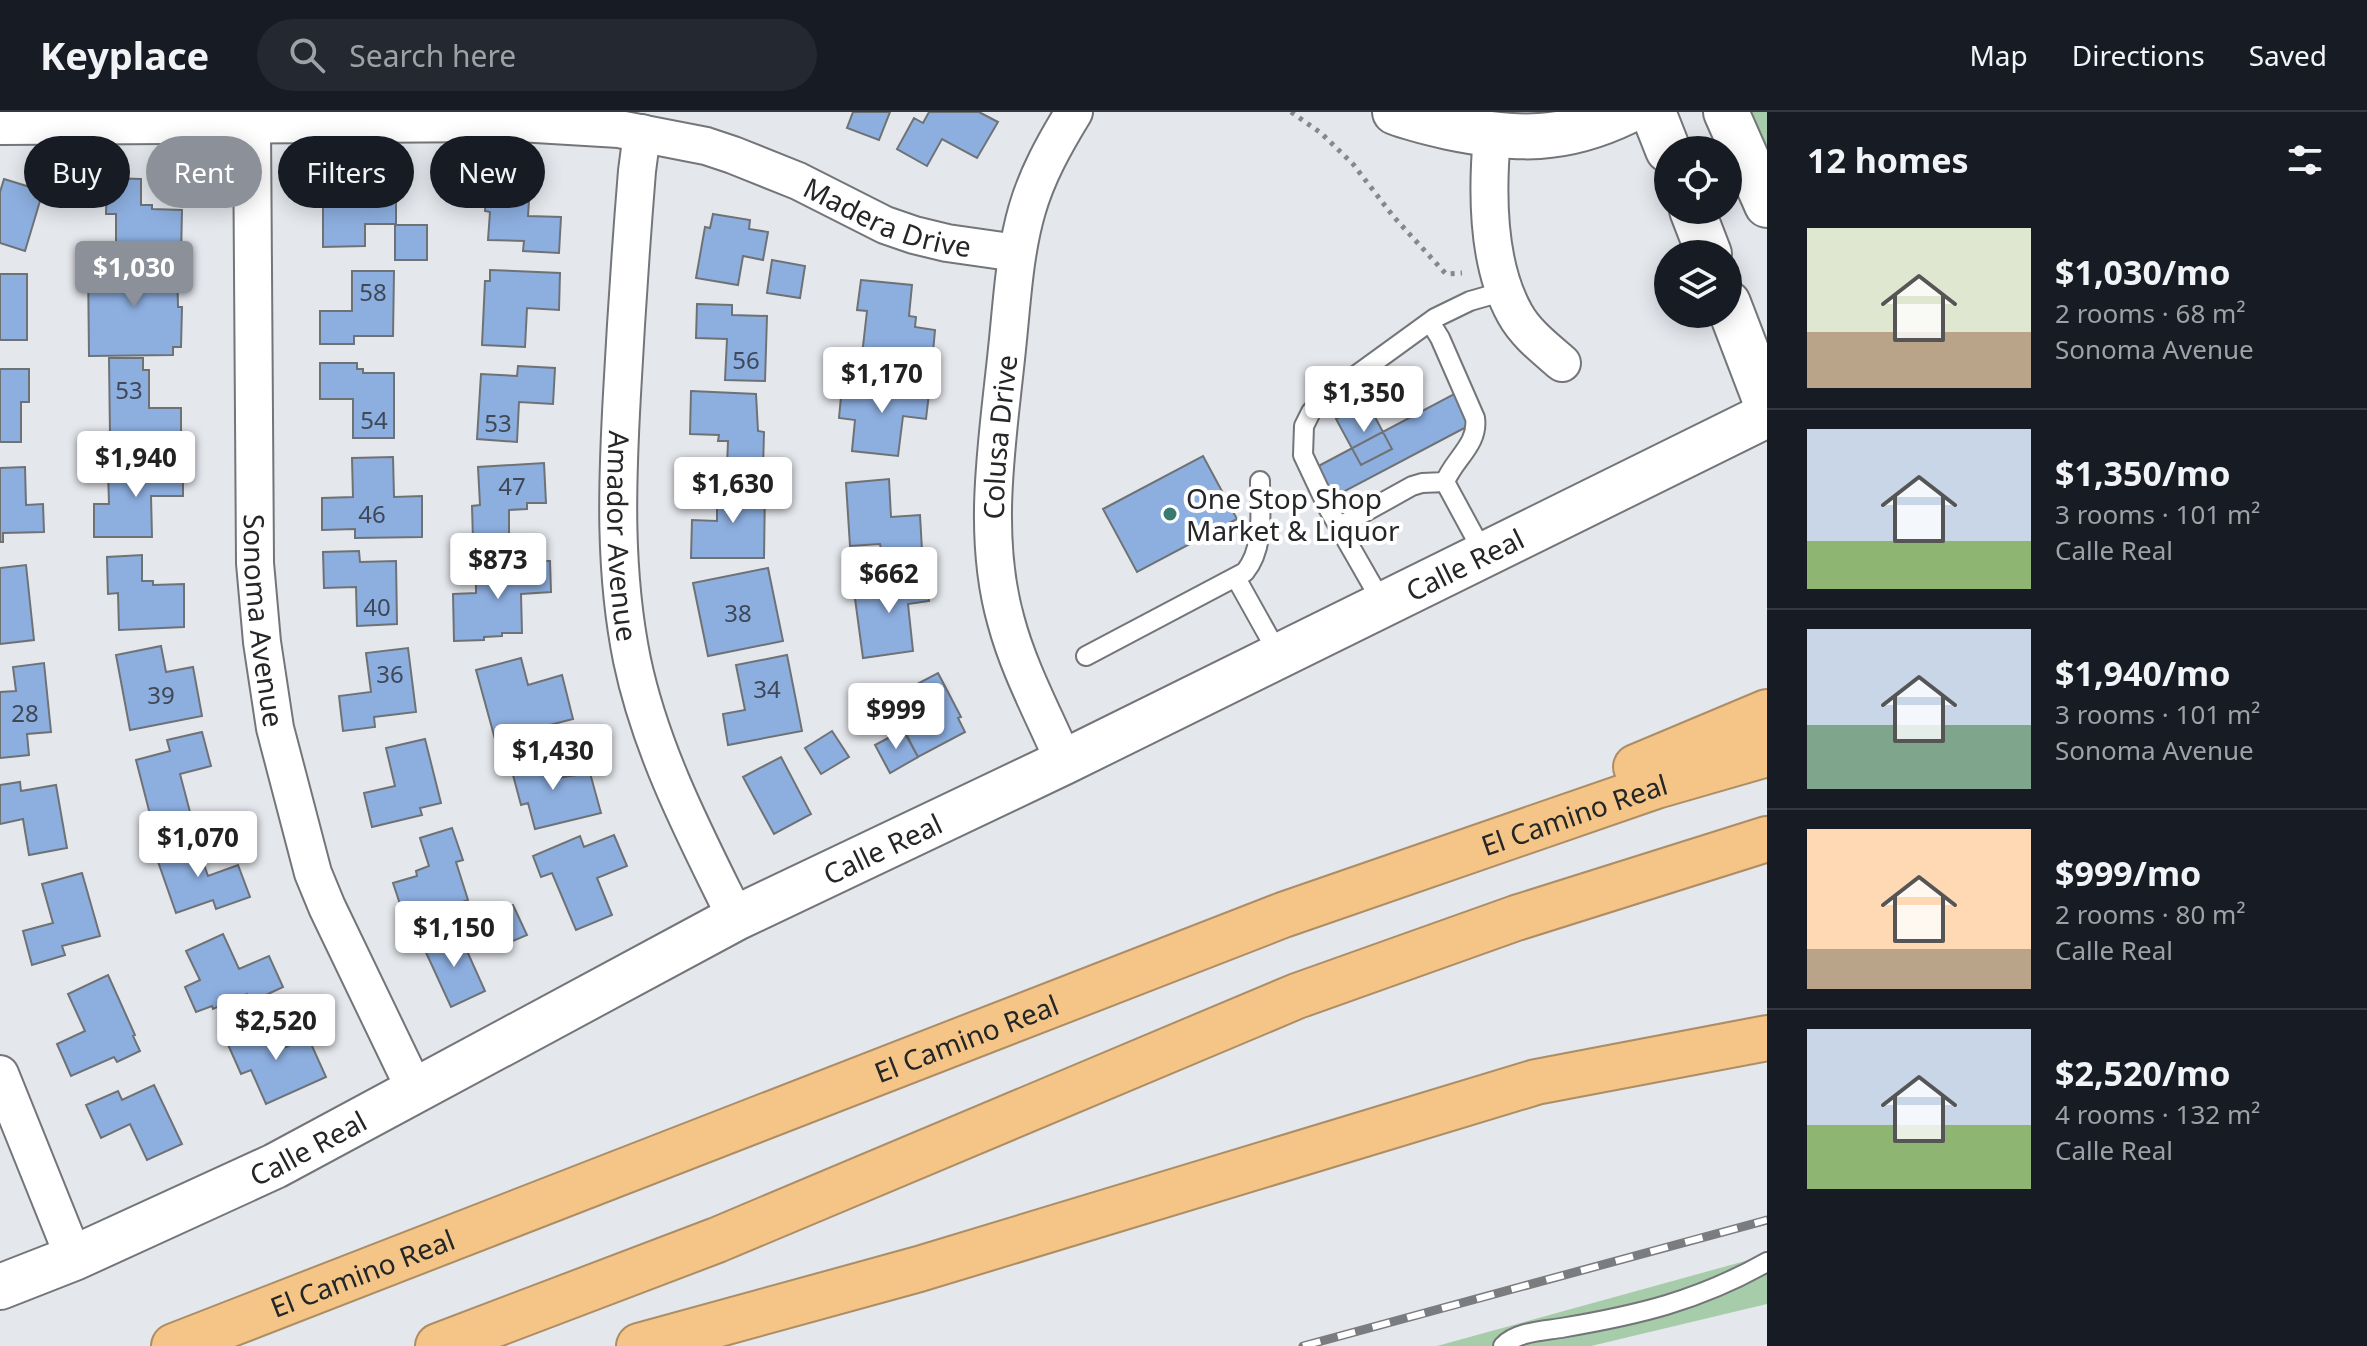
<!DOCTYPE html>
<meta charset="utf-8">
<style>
:root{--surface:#171b24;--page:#242831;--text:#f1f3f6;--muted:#9ea1a6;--line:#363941;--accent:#8c9099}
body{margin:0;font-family:"Noto Sans",sans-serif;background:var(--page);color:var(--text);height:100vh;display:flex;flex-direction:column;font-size:30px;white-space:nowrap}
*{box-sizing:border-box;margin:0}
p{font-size:26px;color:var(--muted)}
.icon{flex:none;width:44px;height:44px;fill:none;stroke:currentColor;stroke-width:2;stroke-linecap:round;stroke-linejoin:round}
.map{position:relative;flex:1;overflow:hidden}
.side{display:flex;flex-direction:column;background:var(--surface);width:600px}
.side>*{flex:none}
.guide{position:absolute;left:24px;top:24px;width:760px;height:72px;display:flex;gap:16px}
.fabs{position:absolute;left:1654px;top:24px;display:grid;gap:16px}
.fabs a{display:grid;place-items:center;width:88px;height:88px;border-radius:50%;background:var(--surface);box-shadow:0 4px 20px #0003;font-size:40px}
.price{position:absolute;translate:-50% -68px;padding:0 18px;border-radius:8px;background:#fff;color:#222;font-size:26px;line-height:52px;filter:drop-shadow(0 2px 4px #0008)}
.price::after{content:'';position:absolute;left:50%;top:48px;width:24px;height:18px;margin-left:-12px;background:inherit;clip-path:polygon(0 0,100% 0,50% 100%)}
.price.active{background:var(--accent);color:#fff}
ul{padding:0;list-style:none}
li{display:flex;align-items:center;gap:24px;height:200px;padding:0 40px}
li+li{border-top:2px solid var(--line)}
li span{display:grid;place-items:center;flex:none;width:224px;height:160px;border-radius:0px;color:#555}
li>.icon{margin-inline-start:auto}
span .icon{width:96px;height:96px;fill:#fffc;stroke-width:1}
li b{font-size:34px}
h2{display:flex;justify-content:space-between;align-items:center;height:96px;padding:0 40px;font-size:34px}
.chip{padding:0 28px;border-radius:36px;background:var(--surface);box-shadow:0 4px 20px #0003;font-size:28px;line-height:72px}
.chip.active{background:var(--accent);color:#fff}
header{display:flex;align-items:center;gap:48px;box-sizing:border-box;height:112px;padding:0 40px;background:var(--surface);border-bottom:2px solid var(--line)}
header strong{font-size:38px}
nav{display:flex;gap:44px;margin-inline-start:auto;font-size:28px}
.search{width:560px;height:72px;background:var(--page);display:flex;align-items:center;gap:20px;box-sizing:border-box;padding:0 28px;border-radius:44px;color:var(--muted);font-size:30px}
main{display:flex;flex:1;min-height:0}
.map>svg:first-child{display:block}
</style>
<header>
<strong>Keyplace</strong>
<div class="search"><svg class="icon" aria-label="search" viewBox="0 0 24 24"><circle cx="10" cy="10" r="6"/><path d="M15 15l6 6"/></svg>Search here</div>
<nav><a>Map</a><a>Directions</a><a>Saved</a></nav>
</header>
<main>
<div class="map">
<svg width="1767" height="1234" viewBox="0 0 1767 1234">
<rect width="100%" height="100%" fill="#e4e7ec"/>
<path fill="#a7ccaa" d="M1751 0H1767V35Z
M1767 1143V1192L1591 1234H1437Z"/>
<path fill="#8dafe0" stroke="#6f7275" stroke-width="2" d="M853 0H890L879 28 847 16Z
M929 0H979L998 10 977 46 942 27 927 54 897 37 914 6 923 11Z
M107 66 141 67V93H152V97L182 98 181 145 116 142V102H106Z
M4 67 43 79 25 139 0 131V80Z
M362 68H396V112H365V134L323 135V87H328V70Z
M491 70 530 72 528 104 561 105 559 141 523 139 524 129 488 128 490 100 485 99 486 82H490Z
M713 102 750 108 749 117 768 120 763 148 743 144 738 173 696 166 705 115 710 116Z
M395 113H427V148H395Z
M772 148 805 154 800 186 767 181Z
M88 150H177L178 195H182L181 235H173V243L89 244Z
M490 158 560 161 559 198 527 196 525 235 482 233 485 169H490Z
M352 159H394L393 224H354V232H320V199H352Z
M0 162H27V228H0Z
M861 168 912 173 909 204 916 205 915 215 935 218 932 251 862 243 867 199 857 198Z
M697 192 732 193V203L767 204 765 269 725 268 727 227 696 226Z
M109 246H143V258H149V296H181V332H145V322H110Z
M320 251H357V257H363V261H394V326H353V287H320Z
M518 254 555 256 553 292 519 290 517 330 477 327 481 262 517 264Z
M0 257H29V290H21V330H0Z
M896 270 930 273 926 307 903 304 898 344 852 339 855 308 839 306 842 274 895 280Z
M691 279 756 282 758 319 764 320 763 357 727 355 728 329H718L719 323 690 322Z
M1456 281 1472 312 1328 388 1311 358Z
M1367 290 1392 337 1361 353 1336 307Z
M1203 344 1237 407 1137 460 1103 397Z
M393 345 394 385 422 384V425L355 426V417L322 418V386L353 385 352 346Z
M149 350H183V384H151L152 425H94V392H109L108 359H130V352H149Z
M544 351 546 391H527V397L509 398V427L473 428 472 394 480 393 478 355Z
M25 355 26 393 43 392 44 420 3 421V430H0V356Z
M889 367 891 405 920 403 922 438 887 441V436L881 437 880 432 850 434 846 371Z
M717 373H765L764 446H691L692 408 717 409Z
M359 439 360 450 396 449 397 512 357 514 356 475 324 476 323 440Z
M142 443V469H153V473L184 472V515L119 518 118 481 108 482 107 445Z
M516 449H550L551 480 521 482 522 521H502V524L484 525V528L454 529 453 482 476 481V460L516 459Z
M26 453 34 528 0 532V456Z
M768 456 783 529 708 544 693 471Z
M925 460 929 489 908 492 913 539 863 546 854 479 892 473 891 464Z
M161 534 166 560 193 555 202 604 130 618 116 543Z
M408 536 416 600 374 605 375 615 343 619 339 584 371 580 366 541Z
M787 543 802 619 728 633 723 602 745 598 736 553Z
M521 546 528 573 562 563 573 607 495 627 476 558Z
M44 551 51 620 27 622 29 643 0 646V580L16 579 13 555Z
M938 561 961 605 958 606 965 620 918 645 901 612 914 606 900 581Z
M903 618 918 645 890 661 875 633Z
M832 619 849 645 821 662 805 636Z
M202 620 211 654 180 662 190 700 152 710 136 648 170 639 167 628Z
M425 627 441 691 420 696 422 703 372 715 364 681 395 674 386 636Z
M543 638 551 667 590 661 601 701 535 717 528 691 521 693 509 648Z
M781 645 811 702 774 722 743 665Z
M20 670 21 679 56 673 67 736 29 743 23 707 0 712V673Z
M452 716 463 748 456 750 468 788 406 810 393 771 417 764 416 759 429 754 420 726Z
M614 723 627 754 597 766 612 803 576 818 552 761 541 765 533 744 580 724 584 735Z
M195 727 208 764 238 753 250 785 216 797 213 788 176 801 155 741Z
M82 761 100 824 62 834 65 843 32 853 23 819 53 811 42 772Z
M513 793 527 823 496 836 483 806Z
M458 819 485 879 451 895 423 834Z
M223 822 239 857 269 844 283 875 251 890 247 882 213 897 212 894 196 900 185 875 200 868 186 839Z
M108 863 135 923 133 924 140 939 117 950 114 945 71 964 57 932 85 919 68 882Z
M267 910 277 932 283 929 286 935 308 925 326 965 266 992 251 958 241 962 226 928Z
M154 973 182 1032 147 1048 130 1012 101 1026 86 993 118 979 122 988Z"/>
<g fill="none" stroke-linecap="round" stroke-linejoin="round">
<defs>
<path id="lane" d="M1430 210 1440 226 1475 306C1479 332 1454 347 1445 370L1484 442
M1340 414 1412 374 1422 371 1445 370
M1236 466 1279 543
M1383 492 1328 396 1303 343 1304 314 1311 300 1322 288 1435 206 1470 189 1505 179
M1086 544 1245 460C1265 435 1260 400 1260 369
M1503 1234C1516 1220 1542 1219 1561 1216 1638 1203 1698 1189 1767 1150"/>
<g id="street">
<path id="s1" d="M252 13 255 451 262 530 275 616 313 761 327 795 415 978"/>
<path id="s2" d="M0 14 519 11 619 17 706 34 733 43 798 69 885 113 914 123 947 131 1017 141"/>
<path id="s3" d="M642 21 637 59C631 133 626 208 622 282 617 372 614 459 632 548 651 639 695 723 736 806"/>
<path d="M1492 24C1487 79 1487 152 1515 202 1526 222 1546 237 1562 251"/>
<path id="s4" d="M1064 650C1044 603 1019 558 1006 509 981 421 998 326 1007 237 1012 191 1014 143 1027 98 1037 63 1055 31 1074 0"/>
<path d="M0 962 74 1146"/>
</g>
<g id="secondary">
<path d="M1395 0C1413 7 1431 11 1449 15 1516 29 1564 30 1626 0"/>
<path d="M1653 0 1668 38"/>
<path d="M1726 0 1767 93"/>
<path d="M1692 98 1709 142"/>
<path d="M1728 191 1767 293"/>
<path id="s5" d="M0 1175 74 1146 275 1054 736 806 1064 650 1767 303"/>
</g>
<g id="highway">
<path d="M1636 655 1767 600"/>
<path id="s6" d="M174 1234 1283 803 1656 674 1767 642"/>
<path d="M438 1234 717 1128 1297 884 1516 806 1767 727"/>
<path d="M639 1234 919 1157 1536 970 1767 926"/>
</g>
</defs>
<use href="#lane" stroke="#737579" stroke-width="22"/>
<use href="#street" stroke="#737579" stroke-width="40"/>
<use href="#secondary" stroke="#737579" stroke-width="48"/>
<use href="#highway" stroke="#ac8d65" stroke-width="48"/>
<path stroke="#86888b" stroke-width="5" stroke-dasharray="4 6" stroke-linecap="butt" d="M1291 0 1321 21 1353 52 1393 104 1446 162 1462 161"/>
<use href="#lane" stroke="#fff" stroke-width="18"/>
<use href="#street" stroke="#fff" stroke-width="36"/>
<use href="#secondary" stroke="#fff" stroke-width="44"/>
<use href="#highway" stroke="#f4c586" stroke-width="44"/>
<defs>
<path id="rail" d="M1303 1234 1767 1108"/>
</defs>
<use href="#rail" stroke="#7a7c80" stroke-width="9"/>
<use href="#rail" stroke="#fff" stroke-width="6" stroke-dasharray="18" stroke-linecap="butt"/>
</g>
<circle fill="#397c6f" stroke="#fff" stroke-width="3" cx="1170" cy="402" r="8"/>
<g text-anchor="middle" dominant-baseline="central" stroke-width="8" stroke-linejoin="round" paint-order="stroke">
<g font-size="24" fill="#3f4856">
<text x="373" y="179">58</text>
<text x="746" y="247">56</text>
<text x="129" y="277">53</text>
<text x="374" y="307">54</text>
<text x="498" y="310">53</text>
<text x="512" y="373">47</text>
<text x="372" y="401">46</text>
<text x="377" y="494">40</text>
<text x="738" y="500">38</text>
<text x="390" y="561">36</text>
<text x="767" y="576">34</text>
<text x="161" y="582">39</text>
<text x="25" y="600">28</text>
</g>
<g font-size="28" fill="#252628" stroke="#fff">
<text stroke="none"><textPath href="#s2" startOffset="904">Madera Drive</textPath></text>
<text stroke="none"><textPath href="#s4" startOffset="338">Colusa Drive</textPath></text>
<text stroke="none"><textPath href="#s3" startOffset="404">Amador Avenue</textPath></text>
<text stroke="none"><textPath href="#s5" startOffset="1634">Calle Real</textPath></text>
<text stroke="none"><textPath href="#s1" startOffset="496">Sonoma Avenue</textPath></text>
<text stroke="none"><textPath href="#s6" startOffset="1498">El Camino Real</textPath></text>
<text stroke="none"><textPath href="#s5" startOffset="986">Calle Real</textPath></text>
<text stroke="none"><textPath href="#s6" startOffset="850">El Camino Real</textPath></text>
<text stroke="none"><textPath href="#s5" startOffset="338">Calle Real</textPath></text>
<text stroke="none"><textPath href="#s6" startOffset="202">El Camino Real</textPath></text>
</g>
<g font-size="28" fill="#252628" stroke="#fff" text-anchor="start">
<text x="1186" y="386">One Stop Shop<tspan x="1186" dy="32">Market &amp; Liquor</tspan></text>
</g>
</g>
</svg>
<div class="fabs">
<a><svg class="icon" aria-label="locate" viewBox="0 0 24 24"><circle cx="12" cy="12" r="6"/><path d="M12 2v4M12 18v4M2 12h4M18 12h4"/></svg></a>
<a><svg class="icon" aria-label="layers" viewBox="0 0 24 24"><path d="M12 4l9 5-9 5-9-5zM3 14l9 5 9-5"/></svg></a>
</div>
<b class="price active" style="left:134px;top:197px">$1,030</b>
<b class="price" style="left:882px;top:303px">$1,170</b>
<b class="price" style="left:1364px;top:322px">$1,350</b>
<b class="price" style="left:136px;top:387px">$1,940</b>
<b class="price" style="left:733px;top:413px">$1,630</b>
<b class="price" style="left:498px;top:489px">$873</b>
<b class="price" style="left:889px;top:503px">$662</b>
<b class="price" style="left:896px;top:639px">$999</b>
<b class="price" style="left:553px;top:680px">$1,430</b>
<b class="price" style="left:198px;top:767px">$1,070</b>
<b class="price" style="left:454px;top:857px">$1,150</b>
<b class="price" style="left:276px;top:950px">$2,520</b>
<div class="guide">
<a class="chip">Buy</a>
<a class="chip active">Rent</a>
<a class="chip">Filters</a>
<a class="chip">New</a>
</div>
</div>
<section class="side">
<h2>12 homes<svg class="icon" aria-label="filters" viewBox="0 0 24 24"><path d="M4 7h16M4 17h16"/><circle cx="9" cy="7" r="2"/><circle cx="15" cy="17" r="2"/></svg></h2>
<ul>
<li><span style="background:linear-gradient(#dfe7d0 65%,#b9a48a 0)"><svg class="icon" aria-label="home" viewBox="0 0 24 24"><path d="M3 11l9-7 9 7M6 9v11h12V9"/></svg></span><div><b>$1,030/mo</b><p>2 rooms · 68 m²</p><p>Sonoma Avenue</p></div></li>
<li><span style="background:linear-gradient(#c9d6e8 70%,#8fb573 0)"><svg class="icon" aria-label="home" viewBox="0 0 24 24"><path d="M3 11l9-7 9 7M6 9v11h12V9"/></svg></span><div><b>$1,350/mo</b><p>3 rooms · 101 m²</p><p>Calle Real</p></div></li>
<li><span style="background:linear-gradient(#c9d6e8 60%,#7fa58c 0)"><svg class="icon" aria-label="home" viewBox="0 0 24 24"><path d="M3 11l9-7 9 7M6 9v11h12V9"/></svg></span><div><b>$1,940/mo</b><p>3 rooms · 101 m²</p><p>Sonoma Avenue</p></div></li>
<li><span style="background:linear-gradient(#ffd9b3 75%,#b9a48a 0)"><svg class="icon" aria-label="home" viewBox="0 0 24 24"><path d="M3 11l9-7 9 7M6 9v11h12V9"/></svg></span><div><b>$999/mo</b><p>2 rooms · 80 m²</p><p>Calle Real</p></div></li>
<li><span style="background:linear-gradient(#c9d6e8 60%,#8fb573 0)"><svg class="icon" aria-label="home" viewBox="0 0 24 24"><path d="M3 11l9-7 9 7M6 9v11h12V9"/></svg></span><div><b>$2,520/mo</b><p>4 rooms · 132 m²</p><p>Calle Real</p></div></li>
</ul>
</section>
</main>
